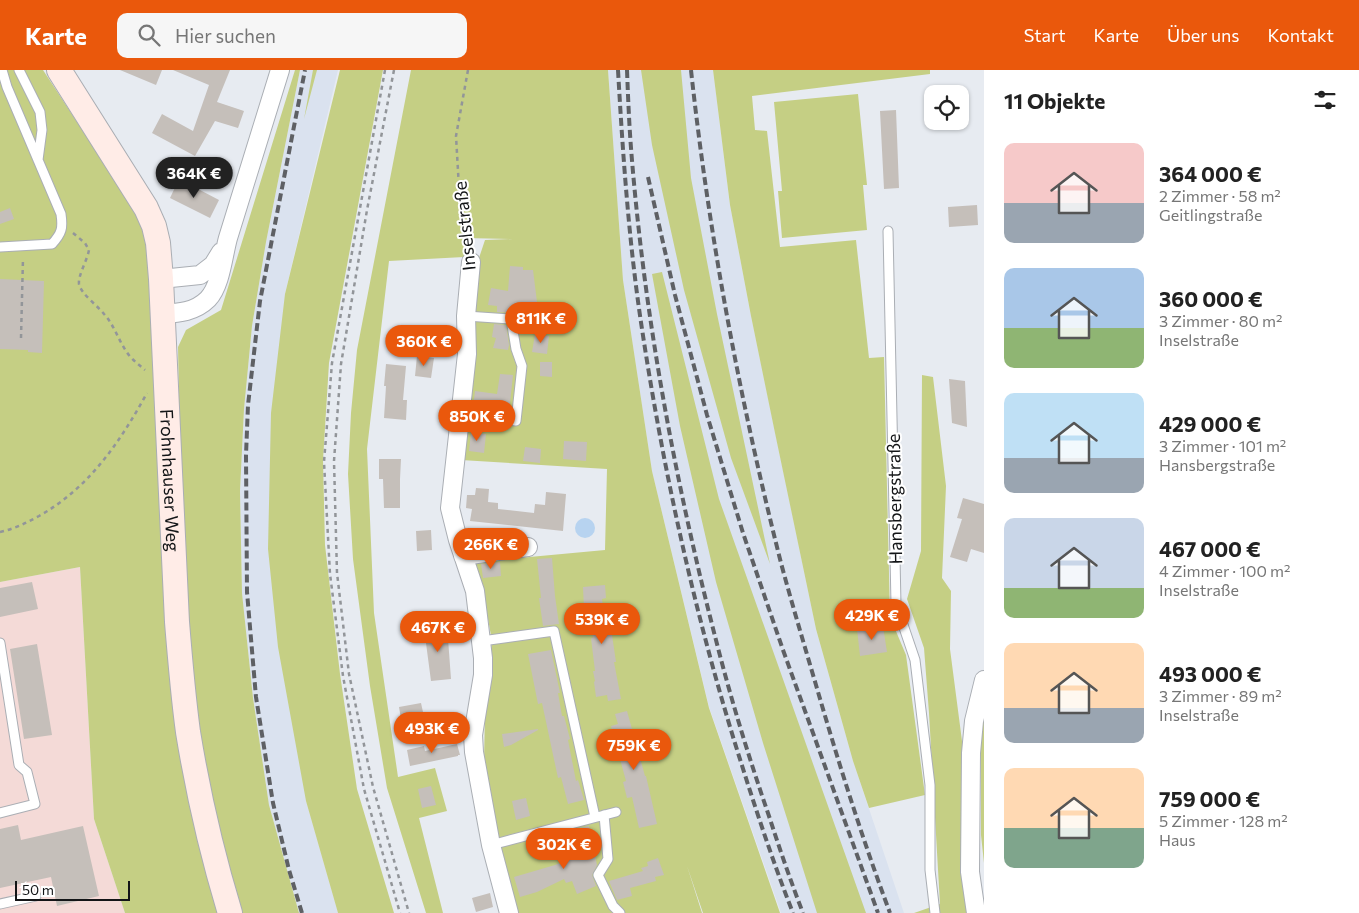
<!DOCTYPE html>
<html lang="de">
<meta charset="utf-8">
<style>
:root{--surface:#fff;--page:#f6f6f6;--text:#222;--muted:#767676;--accent:#ea580c}
body{margin:0;font-family:Commissioner,sans-serif;background:var(--page);color:var(--text);height:100vh;display:flex;flex-direction:column;font-size:19px;white-space:nowrap}
*{box-sizing:border-box;margin:0}
p{font-size:16px;color:var(--muted)}
.icon{flex:none;width:28px;height:28px;fill:none;stroke:currentColor;stroke-width:2;stroke-linecap:round;stroke-linejoin:round}
.map{position:relative;flex:1;overflow:hidden}
.details{display:flex;flex-direction:column;background:var(--surface);width:375px}
.details>*{flex:none}
.controls{position:absolute;left:924px;top:15px;display:grid;gap:10px}
.controls a{display:grid;place-items:center;width:45px;height:45px;border-radius:10px;background:var(--surface);box-shadow:0 1px 4px #0004;font-size:25px}
.scale{position:absolute;left:15px;bottom:12px;width:115px;box-sizing:border-box;padding-left:5px;border:2px solid #131517;border-top:0;font-size:14px;line-height:18px;white-space:nowrap;color:#131517;-webkit-text-stroke:4px #fff;paint-order:stroke}
.price{position:absolute;translate:-50% -42px;padding:0 11px;border-radius:18px;background:var(--accent);color:#fff;font-size:16px;line-height:32px;filter:drop-shadow(0 1px 2px #0008)}
.price::after{content:'';position:absolute;left:50%;top:30px;width:15px;height:11px;margin-left:-8px;background:inherit;clip-path:polygon(0 0,100% 0,50% 100%)}
.price.current{background:#222;color:#fff}
ul{padding:0;list-style:none}
li{display:flex;align-items:center;gap:15px;height:125px;padding:0 20px}
li span{display:grid;place-items:center;flex:none;width:140px;height:100px;border-radius:10px;color:#555}
li>.icon{margin-inline-start:auto}
span .icon{width:60px;height:60px;fill:#fffc;stroke-width:1}
li b{font-size:21px}
h2{display:flex;justify-content:space-between;align-items:center;height:60px;padding:0 20px;font-size:21px}
header{display:flex;align-items:center;gap:30px;box-sizing:border-box;height:70px;padding:0 25px;background:var(--accent);color:#fff}
header strong{font-size:24px}
nav{display:flex;gap:28px;margin-inline-start:auto;font-size:18px}
.search{width:350px;height:45px;background:var(--page);display:flex;align-items:center;gap:12px;box-sizing:border-box;padding:0 18px;border-radius:10px;color:var(--muted);font-size:19px}
main{display:flex;flex:1;min-height:0}
.map>svg:first-child{display:block}
</style>
<header>
<strong>Karte</strong>
<div class="search"><svg class="icon" aria-label="search" viewBox="0 0 24 24"><circle cx="10" cy="10" r="6"/><path d="M15 15l6 6"/></svg>Hier suchen</div>
<nav><a>Start</a><a>Karte</a><a>Über uns</a><a>Kontakt</a></nav>
</header>
<main>
<div class="map">
<svg width="984" height="843" viewBox="0 0 984 843">
<rect width="100%" height="100%" fill="#e7ebf1"/>
<path fill="#f4dad7" d="M80 497 94 749 125 843H0V512Z"/>
<path fill="#dae2ef" d="M300 0H338L285 224 306 731 338 843H299L269 735 253 628 242 523 240 421 244 339 252 256 266 172Z
M608 0H713L730 135 751 246 816 559 853 691 904 843H781L709 637 652 401 623 210Z"/>
<path fill="#c5cf84" d="M0 0H43L134 139 151 181 180 384 178 277 186 260 221 240 295 0H300L266 172 252 256 244 339 240 421 242 523 253 628 269 735 299 843H125L94 749 80 497 0 512Z
M313 0H317L304 49Z
M340 0H383L329 293 323 390 325 475 340 604 357 719 394 843H338L306 731 278 577 268 479 271 343 285 224Z
M411 0H608L623 210 652 401 709 638 780 843H703L687 796 702 843H515L500 780 484 693 485 640 492 571 484 527 474 492 605 480 607 399 461 390 476 197 485 170 513 169 465 168 464 187 389 191 367 379 374 543 398 707 435 698 447 741 419 748 443 843H426L387 718 370 616 353 489 348 404 351 343 357 280Z
M641 0H681L691 108 717 244 770 494 731 388 684 220 652 75Z
M713 0H930V4L752 26 755 60 767 61 780 177 856 170 869 288 884 287 890 547 906 585 925 725 869 738 853 691 816 559 775 363 751 246 730 135Z
M858 24 867 115H863L867 160 782 168 778 121H782L774 32Z
M662 202 719 429 866 843H817L763 673 716 512 680 356 652 204Z
M922 305 933 307 946 416 942 508 951 521 950 579 962 671V797L968 843H914L940 834 929 643 924 578 907 529 921 481Z
M984 647V793L981 765V658Z"/>
<path fill="#b7d3f0" d="M575 458a10 10 0 1 1 20 0a10 10 0 1 1-20 0Z"/>
<path fill="#c5bfba" d="M120 0H162L156 15Z
M173 0H230L217 32 244 41 238 58 215 51 195 86 152 63 162 44 193 61 209 15Z
M896 40 899 118 884 119 880 41Z
M179 109 219 130 210 148 170 128Z
M977 135 978 155 949 157 948 137Z
M10 138 14 149 0 154V142Z
M510 196 523 197V200H533L539 248 518 250 516 246 514 243 497 242V236L488 235 491 218 508 221Z
M0 209 44 211 42 283 28 282V280L0 279Z
M494 254 506 255 509 275 508 280 493 278 496 268 492 267Z
M535 264 549 266 547 284 532 282Z
M417 286 434 288 431 308 415 306Z
M540 292H552V307L540 306Z
M386 294 406 296 403 330H407L406 350 384 348 386 316H384Z
M500 304 513 305 509 342 473 338 475 321 497 324Z
M949 309 965 311 967 357 952 353Z
M471 362 486 364 484 383 469 381Z
M564 371 587 372 586 391 563 389Z
M525 377 541 379 540 393 523 391Z
M379 389H401L400 409V438H384L383 409H379Z
M476 418 489 419 488 432 498 433V439L534 443 535 434 545 435 546 422 566 424 563 461 470 451 472 439 466 438 467 425H475Z
M963 428 984 434V483L971 479 967 492 950 487 962 449 957 448Z
M431 460 432 480 417 481 416 461Z
M552 488 555 526 559 554 543 556 539 528H541L537 489Z
M500 492 501 506 483 508 481 494Z
M32 512 38 539 0 547V518Z
M605 515 606 528 602 529 605 554H610L611 565H612L616 592H614L621 629 608 631 607 625 596 627 594 612 595 611 593 601H595L591 568H593L589 539 584 540 583 517Z
M447 555 451 609 431 611 424 558Z
M883 556 887 582 860 586 857 559Z
M37 574 52 665 24 669 10 579Z
M551 580 560 623H558L562 646H564L570 669 568 670 576 711 578 710 584 730 568 734 561 707 558 708 542 633 538 634 528 584Z
M421 633 425 651 402 655 399 637Z
M627 641 645 706H646L657 754 639 758 632 727 627 728 623 712 626 711 611 656 618 654 615 644Z
M538 659V660L511 675 504 677 502 664Z
M457 674 460 685H458V686L410 696 407 680 424 676 425 681Z
M431 716 436 735 422 738 418 719Z
M526 728 530 746 516 750 512 731Z
M18 755 21 770 83 756 99 826 57 836 51 807 0 818V759Z
M589 756 597 795 592 805 596 816 577 824 572 811 566 813 564 809 537 822 520 827 514 807 555 795 581 784 575 759Z
M658 788 664 805 655 807 656 811 630 818 632 826 617 830 609 811 643 801 641 798 648 796 647 792Z
M490 823 493 837 476 842 472 828Z"/>
<g fill="none" stroke-linecap="round" stroke-linejoin="round">
<defs>
<path id="service" d="M19 0 40 42 42 60 38 90
M888 161 896 534 915 590 930 715V800L935 843
M0 177 52 174C62 163 63 158 61 144L7 17 2 0
M461 344 516 351 522 296 516 279 511 249 466 246
M482 571 554 561 595 747
M0 573 19 695 27 702 35 734 0 743
M604 745 608 789 598 805 613 836 620 843
M491 775 616 742
M0 834 36 826"/>
<path id="minor" d="M471 192 466 246 467 284 450 438 458 470 475 521 483 588V605L473 665 474 682 491 775 509 843
M161 209 200 205 213 195 221 182
M162 244C179 243 195 242 208 229 221 215 223 186 228 168 245 112 263 56 280 0
M463 486 528 477
M976 843 970 802 971 683 974 651 984 610"/>
<g id="secondary">
<path id="s1" d="M59 0 146 138 154 156 158 173 161 209 177 552C180 589 183 625 188 662 198 723 212 784 230 843"/>
</g>
</defs>
<use href="#service" stroke="#aaaeb4" stroke-width="11"/>
<use href="#minor" stroke="#aaaeb4" stroke-width="20"/>
<use href="#secondary" stroke="#aaaeb4" stroke-width="26"/>
<path stroke="#929599" stroke-width="2.5" stroke-dasharray="4 4" stroke-linecap="butt" d="M385 0 332 293 324 392 330 504 343 606 364 719 400 843
M394 0 367 140 341 294 334 391 337 503 349 604 373 717 409 843
M468 0 456 66 459 118 468 178
M73 163 85 173 89 180C87 191 78 205 79 214 81 224 98 236 104 244 114 255 118 269 126 281 131 289 138 294 145 300
M21 268 23 188
M0 462C14 459 26 453 39 446 89 418 120 372 147 323"/>
<use href="#service" stroke="#fff" stroke-width="9"/>
<use href="#minor" stroke="#fff" stroke-width="18"/>
<use href="#secondary" stroke="#ffece7" stroke-width="24"/>
<path stroke="#5e6064" stroke-width="4" stroke-dasharray="8 4" stroke-linecap="butt" d="M618 0C623 87 629 174 642 259 663 398 693 536 734 670 752 728 771 787 793 843
M627 0C628 26 629 52 631 78 644 245 675 412 717 574 732 633 750 691 770 749 780 780 791 812 803 843
M691 0C709 166 740 331 781 493 792 534 804 574 816 615 838 691 862 768 890 843
M648 107 675 225 707 345 743 463 783 580 878 843
M302 843 289 800 273 733 256 627 247 522 246 385 248 335 260 231 305 0"/>
</g>
<g text-anchor="middle" dominant-baseline="central" stroke-width="4" stroke-linejoin="round" paint-order="stroke">
<g font-size="18" fill="#131517" stroke="#fff">
<text transform="translate(464 156) rotate(-96)">Inselstraße</text>
<text stroke="none"><textPath href="#s1" startOffset="438">Frohnhauser Weg</textPath></text>
<text transform="translate(894 429) rotate(-91)">Hansbergstraße</text>
</g>
</g>
</svg>
<div class="controls">
<a><svg class="icon" aria-label="locate" viewBox="0 0 24 24"><circle cx="12" cy="12" r="6"/><path d="M12 2v4M12 18v4M2 12h4M18 12h4"/></svg></a>
</div>
<div class="scale">50 m</div>
<b class="price current" style="left:194px;top:129px">364K €</b>
<b class="price" style="left:541px;top:274px">811K €</b>
<b class="price" style="left:424px;top:297px">360K €</b>
<b class="price" style="left:477px;top:372px">850K €</b>
<b class="price" style="left:491px;top:500px">266K €</b>
<b class="price" style="left:872px;top:571px">429K €</b>
<b class="price" style="left:602px;top:575px">539K €</b>
<b class="price" style="left:438px;top:583px">467K €</b>
<b class="price" style="left:432px;top:684px">493K €</b>
<b class="price" style="left:634px;top:701px">759K €</b>
<b class="price" style="left:564px;top:800px">302K €</b>
</div>
<section class="details">
<h2>11 Objekte<svg class="icon" aria-label="filters" viewBox="0 0 24 24"><path d="M4 7h16M4 17h16"/><circle cx="9" cy="7" r="2"/><circle cx="15" cy="17" r="2"/></svg></h2>
<ul>
<li><span style="background:linear-gradient(#f6c9c9 60%,#9aa5b1 0)"><svg class="icon" aria-label="home" viewBox="0 0 24 24"><path d="M3 11l9-7 9 7M6 9v11h12V9"/></svg></span><div><b>364 000 €</b><p>2 Zimmer · 58 m²</p><p>Geitlingstraße</p></div></li>
<li><span style="background:linear-gradient(#a9c7e8 60%,#8fb573 0)"><svg class="icon" aria-label="home" viewBox="0 0 24 24"><path d="M3 11l9-7 9 7M6 9v11h12V9"/></svg></span><div><b>360 000 €</b><p>3 Zimmer · 80 m²</p><p>Inselstraße</p></div></li>
<li><span style="background:linear-gradient(#bfe0f5 65%,#9aa5b1 0)"><svg class="icon" aria-label="home" viewBox="0 0 24 24"><path d="M3 11l9-7 9 7M6 9v11h12V9"/></svg></span><div><b>429 000 €</b><p>3 Zimmer · 101 m²</p><p>Hansbergstraße</p></div></li>
<li><span style="background:linear-gradient(#c9d6e8 70%,#8fb573 0)"><svg class="icon" aria-label="home" viewBox="0 0 24 24"><path d="M3 11l9-7 9 7M6 9v11h12V9"/></svg></span><div><b>467 000 €</b><p>4 Zimmer · 100 m²</p><p>Inselstraße</p></div></li>
<li><span style="background:linear-gradient(#ffd9b3 65%,#9aa5b1 0)"><svg class="icon" aria-label="home" viewBox="0 0 24 24"><path d="M3 11l9-7 9 7M6 9v11h12V9"/></svg></span><div><b>493 000 €</b><p>3 Zimmer · 89 m²</p><p>Inselstraße</p></div></li>
<li><span style="background:linear-gradient(#ffd9b3 60%,#7fa58c 0)"><svg class="icon" aria-label="home" viewBox="0 0 24 24"><path d="M3 11l9-7 9 7M6 9v11h12V9"/></svg></span><div><b>759 000 €</b><p>5 Zimmer · 128 m²</p><p>Haus</p></div></li>
</ul>
</section>
</main>
